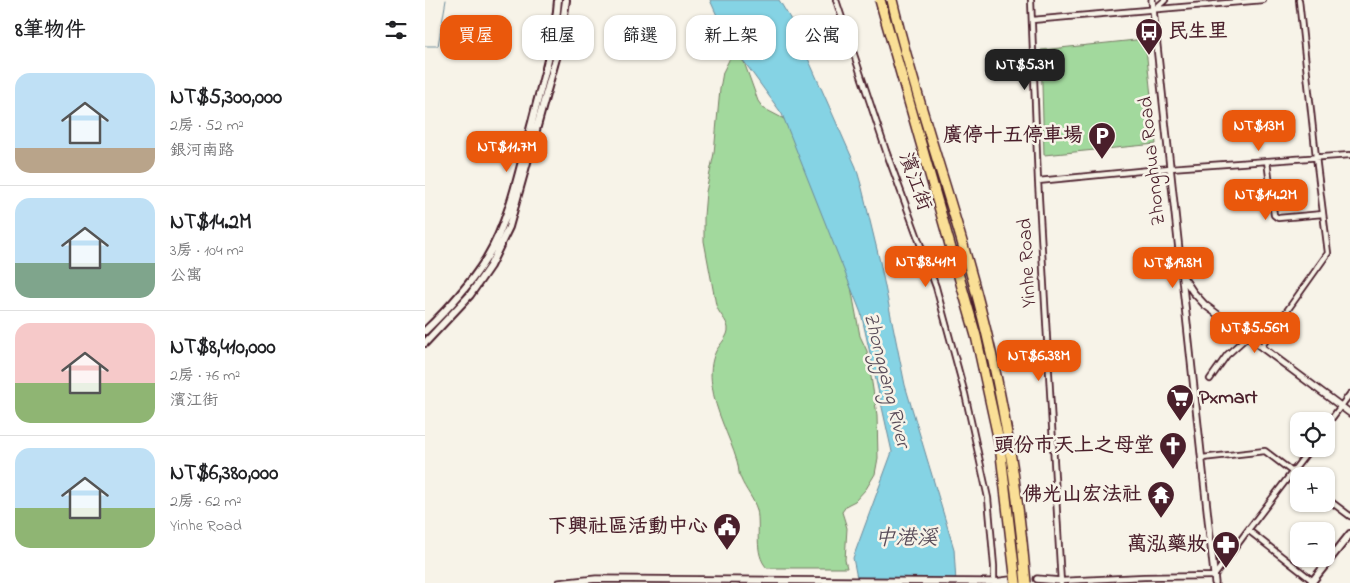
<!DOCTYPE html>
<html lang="zh-TW">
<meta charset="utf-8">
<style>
:root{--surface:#fff;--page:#f6f6f6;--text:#202124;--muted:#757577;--line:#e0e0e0;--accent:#ea580c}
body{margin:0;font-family:"Indie Flower","LXGW WenKai TC",sans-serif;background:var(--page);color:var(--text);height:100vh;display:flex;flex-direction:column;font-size:19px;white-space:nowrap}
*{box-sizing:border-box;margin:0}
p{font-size:16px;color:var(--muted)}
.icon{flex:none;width:28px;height:28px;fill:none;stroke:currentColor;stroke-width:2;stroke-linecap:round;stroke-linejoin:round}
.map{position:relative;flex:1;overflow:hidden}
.details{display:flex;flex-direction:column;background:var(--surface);width:425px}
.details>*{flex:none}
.top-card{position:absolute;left:15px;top:15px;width:475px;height:45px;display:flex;gap:10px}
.controls{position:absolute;left:865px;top:412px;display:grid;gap:10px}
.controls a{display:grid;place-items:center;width:45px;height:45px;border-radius:10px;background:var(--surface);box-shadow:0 1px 4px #0004;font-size:25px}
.price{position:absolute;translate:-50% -42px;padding:0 11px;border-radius:10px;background:var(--accent);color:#fff;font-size:16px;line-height:32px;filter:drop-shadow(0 1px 2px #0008)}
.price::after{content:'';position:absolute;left:50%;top:30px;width:15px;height:11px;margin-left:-8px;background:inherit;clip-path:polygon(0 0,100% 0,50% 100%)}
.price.selected{background:#222;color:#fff}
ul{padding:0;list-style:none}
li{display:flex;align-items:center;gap:15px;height:125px;padding:0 15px}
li+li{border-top:1px solid var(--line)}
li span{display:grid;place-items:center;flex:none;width:140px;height:100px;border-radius:15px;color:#555}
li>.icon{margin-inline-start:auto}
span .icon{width:60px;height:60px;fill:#fffc;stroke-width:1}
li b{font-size:21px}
h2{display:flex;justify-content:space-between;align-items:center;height:60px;padding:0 15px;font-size:21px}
.chip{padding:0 18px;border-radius:15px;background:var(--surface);box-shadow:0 1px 4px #0004;font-size:18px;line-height:45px}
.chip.selected{background:var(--accent);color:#fff}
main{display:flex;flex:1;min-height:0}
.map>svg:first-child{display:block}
</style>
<main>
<section class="details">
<h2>8筆物件<svg class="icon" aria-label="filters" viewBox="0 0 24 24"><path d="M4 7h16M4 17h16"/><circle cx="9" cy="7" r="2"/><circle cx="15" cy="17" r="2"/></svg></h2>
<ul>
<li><span style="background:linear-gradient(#bfe0f5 75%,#b9a48a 0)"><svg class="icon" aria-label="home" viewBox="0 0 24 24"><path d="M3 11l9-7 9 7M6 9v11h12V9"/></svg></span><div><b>NT$5,300,000</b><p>2房 · 52 m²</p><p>銀河南路</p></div></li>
<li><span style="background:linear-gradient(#bfe0f5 65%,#7fa58c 0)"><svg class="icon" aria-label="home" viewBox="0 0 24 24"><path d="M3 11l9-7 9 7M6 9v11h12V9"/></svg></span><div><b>NT$14.2M</b><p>3房 · 104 m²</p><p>公寓</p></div></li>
<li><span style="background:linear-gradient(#f6c9c9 60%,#8fb573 0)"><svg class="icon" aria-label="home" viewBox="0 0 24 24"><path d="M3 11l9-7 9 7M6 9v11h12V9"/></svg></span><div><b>NT$8,410,000</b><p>2房 · 76 m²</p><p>濱江街</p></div></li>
<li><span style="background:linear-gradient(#bfe0f5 60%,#8fb573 0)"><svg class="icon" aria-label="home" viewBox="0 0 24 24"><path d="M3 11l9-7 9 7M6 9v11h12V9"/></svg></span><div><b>NT$6,380,000</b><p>2房 · 62 m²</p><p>Yinhe Road</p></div></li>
</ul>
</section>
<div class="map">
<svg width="925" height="583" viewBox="0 0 925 583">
<rect width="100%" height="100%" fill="#f7f3e8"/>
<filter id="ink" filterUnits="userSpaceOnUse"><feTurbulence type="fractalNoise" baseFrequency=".02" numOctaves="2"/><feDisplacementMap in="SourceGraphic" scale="10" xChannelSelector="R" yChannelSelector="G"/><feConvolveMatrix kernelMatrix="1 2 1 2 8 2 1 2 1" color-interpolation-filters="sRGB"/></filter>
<g filter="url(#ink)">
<path fill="#a2d99d" stroke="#767c64" d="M720 39 731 144 619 155 616 50Z
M313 57 319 62 333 101 338 108 359 119 369 131 426 287 435 336 442 351 452 415 453 458 450 474 441 489 430 501 422 505 417 512 422 528 420 560 422 568H342C328 553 336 529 332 510 329 499 320 489 316 479 313 473 314 467 312 461 304 435 290 411 287 385 285 374 286 361 291 351 295 344 304 336 303 328 302 320 293 313 291 305L279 241V216L281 192 289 153 295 89 298 72 305 58Z"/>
<path fill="#85d3e4" stroke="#6d8b9a" d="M285 0H354L366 20 431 167 437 188 455 262 480 385 529 549 531 583H433L428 558 467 452 436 313 357 114 302 38Z"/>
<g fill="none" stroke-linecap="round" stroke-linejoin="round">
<path stroke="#6d8b9a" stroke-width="1" d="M0 46H13L21 0"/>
<defs>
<path id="minor" d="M411 0 461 151 511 287 540 394 563 498 569 566V583
M606 0 613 181 636 583
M730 9 740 0
M607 20 838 0
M842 161 849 215 853 218 898 214
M613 181 745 168 925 155
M837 346 903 253 891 157 874 0
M785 379 802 355 822 337
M901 426 925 394
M777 458 840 451 874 477
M901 498 925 516
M823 530 888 581
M636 581 719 577 789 576 823 530 885 449"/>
<path id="tertiary" d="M727 0 790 583
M758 277 768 292 780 305 925 413
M612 579 636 581
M134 583 171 579 569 582 585 580"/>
<path id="secondary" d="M0 331C23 309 44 286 61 259 85 220 95 167 107 122 117 82 130 41 133 0
M0 343 45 295 65 266 84 227 135 44 141 0
M886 583 925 534"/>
</defs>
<use href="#minor" stroke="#4a1f2b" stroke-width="8"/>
<use href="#tertiary" stroke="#4a1f2b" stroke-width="9"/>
<use href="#secondary" stroke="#4a1f2b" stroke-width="10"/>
<use href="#minor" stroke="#f7f3e8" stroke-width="4.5"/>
<use href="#tertiary" stroke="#f7f3e8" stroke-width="5.5"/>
<use href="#secondary" stroke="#f7f3e8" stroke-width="6"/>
<defs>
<path id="motorway-bridge" d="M455 0 551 336 575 446 591 583
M467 0C491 102 528 201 554 303 578 395 593 488 601 583"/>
</defs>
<use href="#motorway-bridge" stroke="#4a1f2b" stroke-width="12" stroke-linecap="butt"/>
<use href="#motorway-bridge" stroke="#fadf96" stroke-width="9"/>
</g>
</g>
<defs>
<symbol id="bus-pin" viewBox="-11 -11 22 30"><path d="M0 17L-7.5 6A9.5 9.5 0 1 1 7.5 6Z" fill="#4a1f2b" stroke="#f7f3e8"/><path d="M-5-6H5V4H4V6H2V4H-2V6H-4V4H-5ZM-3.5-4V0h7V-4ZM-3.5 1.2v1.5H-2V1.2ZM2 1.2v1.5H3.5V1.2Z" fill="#fff"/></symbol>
<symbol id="parking-pin" viewBox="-11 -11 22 30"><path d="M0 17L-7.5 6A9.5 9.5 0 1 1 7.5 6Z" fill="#4a1f2b" stroke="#f7f3e8"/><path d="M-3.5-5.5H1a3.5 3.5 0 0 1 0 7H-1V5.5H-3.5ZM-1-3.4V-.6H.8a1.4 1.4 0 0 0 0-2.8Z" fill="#fff"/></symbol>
<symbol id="supermarket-pin" viewBox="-11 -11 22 30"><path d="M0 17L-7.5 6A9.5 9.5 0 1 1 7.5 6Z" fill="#4a1f2b" stroke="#f7f3e8"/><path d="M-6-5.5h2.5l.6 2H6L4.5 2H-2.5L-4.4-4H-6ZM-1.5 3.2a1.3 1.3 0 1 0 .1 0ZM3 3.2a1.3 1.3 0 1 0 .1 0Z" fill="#fff"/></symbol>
<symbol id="church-pin" viewBox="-11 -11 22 30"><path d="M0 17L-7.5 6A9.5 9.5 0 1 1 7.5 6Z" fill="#4a1f2b" stroke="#f7f3e8"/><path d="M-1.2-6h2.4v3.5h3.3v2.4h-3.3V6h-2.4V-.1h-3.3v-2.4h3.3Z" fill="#fff"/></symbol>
<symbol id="temple-pin" viewBox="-11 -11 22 30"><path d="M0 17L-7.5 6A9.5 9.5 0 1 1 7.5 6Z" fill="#4a1f2b" stroke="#f7f3e8"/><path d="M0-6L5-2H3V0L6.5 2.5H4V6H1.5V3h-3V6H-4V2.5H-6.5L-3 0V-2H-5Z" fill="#fff"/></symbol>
<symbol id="civic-pin" viewBox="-11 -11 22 30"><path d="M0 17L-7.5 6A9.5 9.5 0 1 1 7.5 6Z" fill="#4a1f2b" stroke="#f7f3e8"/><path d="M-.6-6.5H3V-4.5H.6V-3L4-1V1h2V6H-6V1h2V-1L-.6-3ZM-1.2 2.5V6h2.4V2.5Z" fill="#fff"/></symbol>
<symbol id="pharmacy-pin" viewBox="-11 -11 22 30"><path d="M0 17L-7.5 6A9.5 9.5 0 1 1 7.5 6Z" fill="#4a1f2b" stroke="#f7f3e8"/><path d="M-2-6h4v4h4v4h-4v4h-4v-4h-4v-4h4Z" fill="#fff"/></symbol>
</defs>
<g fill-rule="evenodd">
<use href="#bus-pin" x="708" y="16" width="32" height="43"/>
<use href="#parking-pin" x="661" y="120" width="32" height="43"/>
<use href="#supermarket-pin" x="739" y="382" width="32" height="43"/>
<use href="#church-pin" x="732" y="430" width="32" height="43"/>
<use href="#temple-pin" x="720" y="479" width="32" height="43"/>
<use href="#civic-pin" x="286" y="511" width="32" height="43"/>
<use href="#pharmacy-pin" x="785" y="529" width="32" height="43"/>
</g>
<g text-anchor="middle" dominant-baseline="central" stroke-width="5" stroke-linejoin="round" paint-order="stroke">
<g font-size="20" font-weight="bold" fill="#4a1f2b" stroke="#f7f3e8" text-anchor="end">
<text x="743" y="32" text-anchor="start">民生里</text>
<text x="658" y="136">廣停十五停車場</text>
<text x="774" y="398" text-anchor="start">Pxmart</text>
<text x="729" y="446">頭份市天上之母堂</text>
<text x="717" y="495">佛光山宏法社</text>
<text x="283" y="527">下興社區活動中心</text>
<text x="782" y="545">萬泓藥妝</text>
</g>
<g font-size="20" fill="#4a1f2b" stroke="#f7f3e8">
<text transform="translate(728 161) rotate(-96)">Zhonghua Road</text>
<text transform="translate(489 182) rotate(70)">濱江街</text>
<text transform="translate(603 263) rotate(-93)">Yinhe Road</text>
</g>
<g font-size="21" font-style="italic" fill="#594c59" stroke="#f7f3e8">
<text transform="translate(461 380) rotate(76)">Zhonggang River</text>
<text x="481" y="539">中港溪</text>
</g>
</g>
</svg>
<div class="controls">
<a><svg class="icon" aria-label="locate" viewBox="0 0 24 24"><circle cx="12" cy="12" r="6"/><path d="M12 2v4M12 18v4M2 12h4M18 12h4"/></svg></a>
<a>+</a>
<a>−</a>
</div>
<b class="price selected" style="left:600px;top:91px">NT$5.3M</b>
<b class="price" style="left:834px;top:152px">NT$13M</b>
<b class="price" style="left:82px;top:173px">NT$11.7M</b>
<b class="price" style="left:841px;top:221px">NT$14.2M</b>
<b class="price" style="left:501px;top:288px">NT$8.41M</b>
<b class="price" style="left:748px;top:289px">NT$19.8M</b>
<b class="price" style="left:830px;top:354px">NT$5.56M</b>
<b class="price" style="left:614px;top:382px">NT$6.38M</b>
<div class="top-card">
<a class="chip selected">買屋</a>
<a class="chip">租屋</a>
<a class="chip">篩選</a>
<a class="chip">新上架</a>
<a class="chip">公寓</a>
</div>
</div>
</main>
